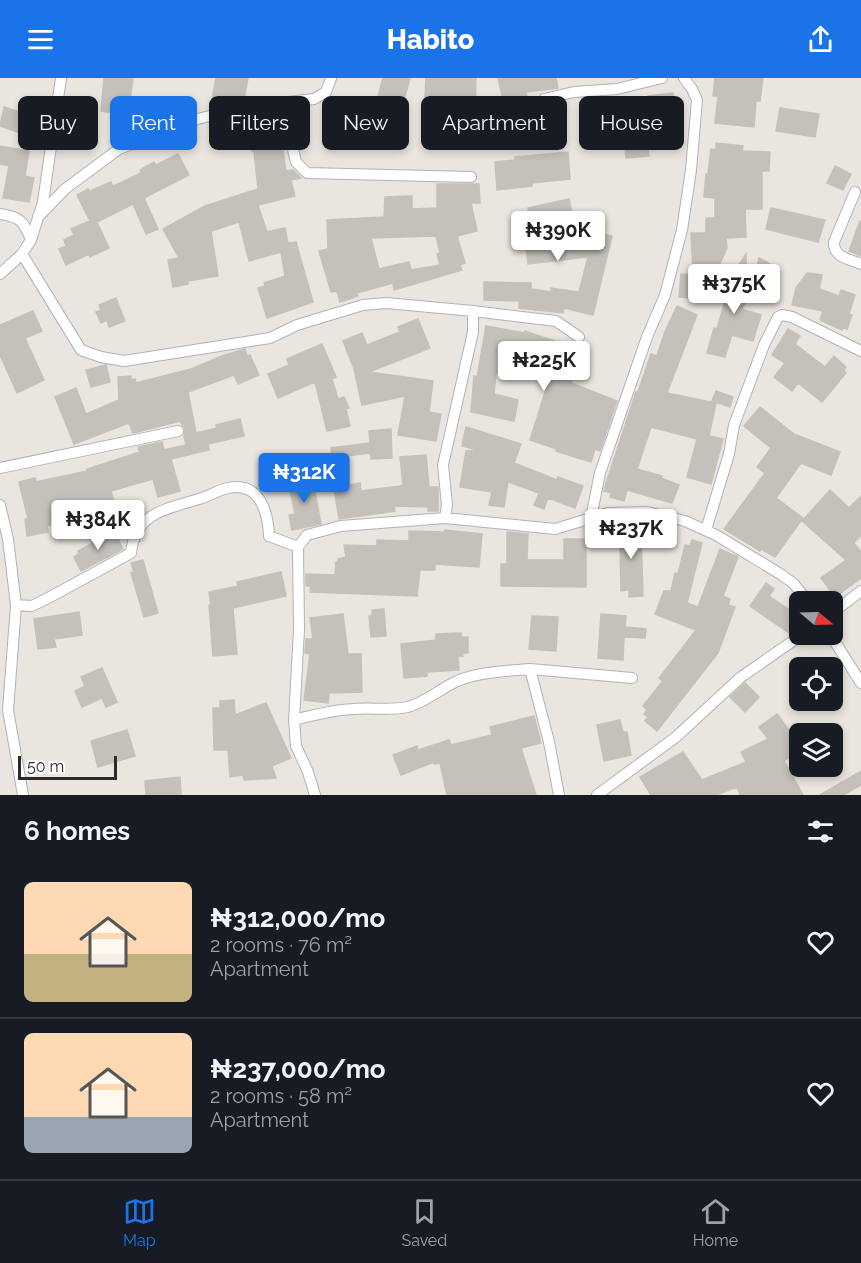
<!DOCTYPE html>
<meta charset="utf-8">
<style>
:root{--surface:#171b24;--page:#20242c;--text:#f1f3f6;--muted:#9ea1a6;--line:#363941;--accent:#1a73e8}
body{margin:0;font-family:Raleway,sans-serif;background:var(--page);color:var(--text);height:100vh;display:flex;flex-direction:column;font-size:22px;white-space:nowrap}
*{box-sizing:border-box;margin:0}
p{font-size:20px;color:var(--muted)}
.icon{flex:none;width:33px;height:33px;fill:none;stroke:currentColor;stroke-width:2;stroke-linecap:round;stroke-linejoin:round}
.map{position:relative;height:717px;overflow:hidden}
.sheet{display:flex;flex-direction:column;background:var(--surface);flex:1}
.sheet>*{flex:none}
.top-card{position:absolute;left:18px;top:18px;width:825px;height:54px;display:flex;gap:12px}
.needle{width:39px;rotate:109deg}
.buttons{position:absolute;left:789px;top:513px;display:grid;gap:12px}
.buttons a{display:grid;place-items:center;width:54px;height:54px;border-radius:9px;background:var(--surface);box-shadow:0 3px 9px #0003;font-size:30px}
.scale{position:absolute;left:18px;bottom:15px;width:99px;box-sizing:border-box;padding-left:6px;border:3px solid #2b2b2b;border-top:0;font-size:16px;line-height:21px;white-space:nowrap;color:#2b2b2b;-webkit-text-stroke:4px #fff;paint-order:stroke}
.price{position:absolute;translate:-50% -51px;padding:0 14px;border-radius:6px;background:#fff;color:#222;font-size:20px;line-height:39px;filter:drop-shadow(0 2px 3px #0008)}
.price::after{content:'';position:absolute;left:50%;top:36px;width:18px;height:14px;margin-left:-9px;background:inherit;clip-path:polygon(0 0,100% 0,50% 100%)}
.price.current{background:var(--accent);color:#fff}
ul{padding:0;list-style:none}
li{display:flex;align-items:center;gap:18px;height:150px;padding:0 24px}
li+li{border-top:2px solid var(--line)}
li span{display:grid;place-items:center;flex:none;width:168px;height:120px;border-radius:9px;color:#555}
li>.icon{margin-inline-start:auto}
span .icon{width:72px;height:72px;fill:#fffc;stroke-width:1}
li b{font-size:26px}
h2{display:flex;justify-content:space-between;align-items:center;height:72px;padding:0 24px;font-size:26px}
.pill{padding:0 21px;border-radius:9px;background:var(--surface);box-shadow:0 3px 9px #0003;font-size:21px;line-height:54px}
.pill.current{background:var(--accent);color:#fff}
header{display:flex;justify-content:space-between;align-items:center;height:78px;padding:0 24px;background:var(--accent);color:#fff;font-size:27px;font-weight:800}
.dock{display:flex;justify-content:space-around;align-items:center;height:84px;border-top:2px solid var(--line);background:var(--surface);font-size:16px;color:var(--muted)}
.dock a{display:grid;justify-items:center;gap:3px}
.dock .current{color:var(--accent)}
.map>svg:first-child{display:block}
</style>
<header><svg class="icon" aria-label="menu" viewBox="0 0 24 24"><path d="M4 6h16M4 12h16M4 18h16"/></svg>Habito<svg class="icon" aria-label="share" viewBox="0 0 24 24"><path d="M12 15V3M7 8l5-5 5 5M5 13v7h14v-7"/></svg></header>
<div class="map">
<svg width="861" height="717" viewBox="0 0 861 717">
<rect width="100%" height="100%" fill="#ebe5df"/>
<path fill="#c4c0ba" stroke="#c6c1b8" stroke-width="1.5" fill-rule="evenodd" d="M104 0H133L128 37 101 33Z
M216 0H248L244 21 232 18 229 25 212 22Z
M383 0H410L400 37 375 30Z
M426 0H476L475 33 450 32V39L424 38Z
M498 0H556L558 10 526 14 527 20 507 24 505 17 502 18Z
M715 0H763L760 23H756L754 49 715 45 718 18H713Z
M673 15 676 36H682L683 46 677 47 678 59 647 62 649 78 626 80 624 60 628 59 627 45 651 42 648 18Z
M4 29 39 40 32 59 0 48Z
M780 30 819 36 815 59 776 53Z
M279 44 286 93 293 92 301 100 291 102 295 118 258 127 267 154 285 150 288 165 296 164 313 224 267 240 258 210 265 208 264 205 285 198 281 174 249 183 239 144 211 153 218 198 188 203V206L173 209 168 182 179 180 163 151 205 128 258 111 254 73H252L248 49Z
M716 65 743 68 742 73 770 74 769 93H762V131H745L746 159 726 160 727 170 704 221 679 219 681 196 693 197 691 155H706V140H715V120L704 119 706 96H708L711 71 716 72Z
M0 68 29 73 25 98 34 100 29 124 3 120 9 88 0 86Z
M568 74 570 101 532 105V108L497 112 495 84 515 82V79Z
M178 76 189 97 144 120 158 151 146 156 133 126 97 144 109 170 90 179 89 176 66 187 59 171 66 168 64 162 74 157 71 151 90 143 77 117 88 111 90 113 111 104 113 108 120 105 141 95 140 92 154 84 156 87Z
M835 88 851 96 843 112 827 105Z
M437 106H479L480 125H471L477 153 457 158 465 185 460 187 462 192 394 212 393 205 357 215 358 218 340 224 337 213 331 214 319 173 328 171 327 142 384 139 385 119 412 118V131L437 130ZM436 158 440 175 437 176 440 187 411 192 409 184 379 191 371 160Z
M569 121 575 150 612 158 593 237 564 230 563 235 519 230V223L484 222V204L531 205V211L551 214V210L579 214 588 179 528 186 525 163 535 162 528 130Z
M771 130 825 142 818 164 766 151Z
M860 143H861V178L849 173Z
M746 176 747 223 742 231 761 237 753 263 732 257 725 279 707 275 714 250 717 251 725 223H722L727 206Z
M759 180 770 186 753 213 751 212Z
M807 195 822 197 819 211 839 218 841 212 855 217 849 236 852 237 847 251 843 250 842 252 820 242 823 233 792 227 796 210Z
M116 220 125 243 109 249 107 242 101 245 96 234 101 232 99 227Z
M677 228 697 237 667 315 716 325 709 358 723 361 711 406 687 399 697 361 651 349 637 391 662 398 661 400 679 407 672 425 627 412 624 423 610 419 611 415 604 413 606 405 636 314H638L651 276 657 278 664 256Z
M33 233 42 253 25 260 44 302 17 315 0 277V247Z
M418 241 430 270 369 294 433 303 429 334 441 336 436 363 398 357 405 318 362 327 354 291 343 263 362 255 367 267 400 254 398 249Z
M486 248 525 255V253L581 272 571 305 617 323 600 373 595 371 591 384 556 373 557 371 530 362 546 311 544 310 548 298 503 285 501 296 496 295 494 316 518 322 514 343 471 334 474 298 477 299Z
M788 251 800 258 795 266 825 289 834 278 846 289 844 292 846 295 822 324 798 305 792 313 774 299 785 285 772 277Z
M322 266 336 299 332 301 338 321 344 319 349 330 346 331 350 348 327 353 315 304 278 320 268 296 289 287 287 281Z
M245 271 247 278 250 277 259 297 238 306 234 297 188 314 196 355 217 350 216 347 240 341 244 358 208 366 209 372 171 381 180 413 158 419 153 401 111 413 114 424 80 434 81 439 47 448 48 454 27 458 25 441H28L19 404 35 400 36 404 87 393V391L140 374 138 369 162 364 164 372 186 367 184 358 185 351 180 343 133 355 129 345 74 366 55 319 76 310 86 336 119 322 118 299 131 298V302L135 301 136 305 191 291 222 278Z
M106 287 110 304 91 309 86 292Z
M716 313 733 319 730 329 712 323Z
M760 329 794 356 840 374 831 397 801 385 776 420 803 440 775 479 761 471 760 473 724 451 765 395 757 389 771 370 744 348Z
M466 349 521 366 514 385 557 402 558 399 583 408 575 430 548 420 544 431 534 427 539 415 508 404 504 429 489 427 492 414 460 409 466 373 477 372 462 368Z
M391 351 392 380 371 381 370 375 332 380 331 370 370 365 369 353Z
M426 377 429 409H438V433H428V429L394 428 395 433 339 441 334 410 360 405 361 413 400 408 403 407 400 379Z
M312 398 321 446 292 452 289 437 295 436 288 403Z
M830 412 849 430 861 418V457L854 465 861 474V500L835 519 821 500 846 482 802 443Z
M617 449H641L643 518 629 519V512L621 513 620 469H617Z
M445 452 482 456 479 489 435 486V492H420L417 518 310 514 311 508H306V496L335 497 336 484H338V481L346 479 344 467 377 468V462L409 463V453L444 454Z
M114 453 123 471 81 493 74 479 79 476 78 473Z
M507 454 528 456 527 482H564V461H586V509L501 508V486H507Z
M692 462 702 465 687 525 698 529 720 471 738 479 723 518 730 521 728 527 735 529 718 575 657 653 645 643 648 639 644 636 647 632 643 628 663 603 659 600 696 552 655 536 664 513H671L675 495 678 496 685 467 690 468Z
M143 482 158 535 144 539 131 495 134 494 131 485Z
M281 494 286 518 233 530 237 576 213 578 209 527H211L209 514 238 508 237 504Z
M766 505 774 511 769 518 800 539 789 555 750 528Z
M384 531 386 558 371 559 369 538H372V532Z
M79 534 82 557 54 561 56 569 38 571 34 541Z
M343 536 348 576H361L362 614 329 615 328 625 304 622 310 576 305 575 306 561H313L310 540Z
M601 536 626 538 625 549 646 551 645 560 624 559 623 582 598 580Z
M532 538 558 539 556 573 529 571Z
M461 555V559H468V575H462L463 578H458L459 592 427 594V598L404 600 401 566 436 562V556Z
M102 590 117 624 106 629 102 620 82 629 75 613 85 608 81 599Z
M745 605 759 619 745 634 730 619Z
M234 622 235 637 266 625 291 680 272 688 276 700 244 702 243 697 230 699 228 672H214L213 630H220V623Z
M777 636 800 667V671L784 683 803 717H740L737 709 716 717H651L640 699 683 674 702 702 746 684 741 674 768 661 759 649Z
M534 638 541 665 521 670 536 717H447L440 685 434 686V684L401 697 393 677 417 668 418 672 449 662 451 667 492 657 490 649Z
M620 642 623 654H627L631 677 604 683 597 647Z
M127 652 135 678 98 689 91 663Z
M861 693V707L843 717H820Z
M180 699 181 717H146L145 703Z"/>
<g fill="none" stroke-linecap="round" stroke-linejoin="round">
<defs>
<path id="minor" d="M544 21 574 14 617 11 662 0
M282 25 296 84 307 95 471 99
M855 114 834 164C833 179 849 181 861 186
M0 136C20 139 24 143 31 162
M38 139 65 111 119 71 190 43 244 29 314 21 326 14 331 0
M22 176 81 272 101 279 124 283 270 260 297 247 363 227 386 225 473 233 556 243 579 259
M0 196 22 176 31 162 43 124 61 0
M0 390 178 353
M0 427 8 461 16 527 8 632 23 717
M445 440 447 427 443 387 473 254V233
M591 440 600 395 647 259 665 217 682 152 691 92 697 22 692 11 684 0
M706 452 729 376 734 347 764 267 778 239 782 237 792 239 861 273
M16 527 32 528 50 519 131 475C135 433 169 431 202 420 211 417 219 412 228 410 259 403 268 433 269 458L298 469
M832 535 861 513
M830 556 861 605
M294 642C313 637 333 632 353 631 372 629 389 633 408 629 426 624 440 611 457 603 479 594 506 593 530 591
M315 717 308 694 296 668 294 642 299 552 298 469 307 457 341 448 445 440 555 451 608 435 647 434 685 443 716 457 782 497 794 506 808 524
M559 717 549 664 530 591 632 600
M597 717 676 659 741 599 803 556"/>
</defs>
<use href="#minor" stroke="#afb2ba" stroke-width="12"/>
<use href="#minor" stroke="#fff" stroke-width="10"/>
</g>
</svg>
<div class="buttons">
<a><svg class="needle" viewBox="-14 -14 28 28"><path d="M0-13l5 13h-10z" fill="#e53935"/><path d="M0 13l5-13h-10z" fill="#9ea1a6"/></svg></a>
<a><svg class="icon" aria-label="locate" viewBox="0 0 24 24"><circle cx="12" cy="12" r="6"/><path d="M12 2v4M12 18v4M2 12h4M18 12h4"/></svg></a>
<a><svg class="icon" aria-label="layers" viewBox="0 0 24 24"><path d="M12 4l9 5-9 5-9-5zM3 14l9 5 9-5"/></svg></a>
</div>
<div class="scale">50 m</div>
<b class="price" style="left:558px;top:184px">₦390K</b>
<b class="price" style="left:734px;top:237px">₦375K</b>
<b class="price" style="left:544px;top:314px">₦225K</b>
<b class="price current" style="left:304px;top:426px">₦312K</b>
<b class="price" style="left:98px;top:473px">₦384K</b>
<b class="price" style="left:631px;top:482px">₦237K</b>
<div class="top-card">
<a class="pill">Buy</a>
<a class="pill current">Rent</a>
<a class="pill">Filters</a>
<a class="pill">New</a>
<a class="pill">Apartment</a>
<a class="pill">House</a>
</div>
</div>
<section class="sheet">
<h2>6 homes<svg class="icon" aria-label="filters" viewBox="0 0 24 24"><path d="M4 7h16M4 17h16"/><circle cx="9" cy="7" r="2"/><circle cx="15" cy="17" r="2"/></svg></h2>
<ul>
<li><span style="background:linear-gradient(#ffd9b3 60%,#c2b280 0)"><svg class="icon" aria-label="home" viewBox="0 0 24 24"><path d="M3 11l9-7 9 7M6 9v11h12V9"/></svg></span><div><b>₦312,000/mo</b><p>2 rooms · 76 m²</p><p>Apartment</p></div><svg class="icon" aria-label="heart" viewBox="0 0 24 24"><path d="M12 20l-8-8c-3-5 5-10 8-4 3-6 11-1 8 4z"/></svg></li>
<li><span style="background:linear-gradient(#ffd9b3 70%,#9aa5b1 0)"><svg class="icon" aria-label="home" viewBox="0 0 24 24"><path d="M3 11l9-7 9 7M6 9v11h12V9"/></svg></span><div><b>₦237,000/mo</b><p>2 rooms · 58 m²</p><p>Apartment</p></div><svg class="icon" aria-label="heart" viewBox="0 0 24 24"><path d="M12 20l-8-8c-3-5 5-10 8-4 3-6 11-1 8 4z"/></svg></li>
</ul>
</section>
<nav class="dock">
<a class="current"><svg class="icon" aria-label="map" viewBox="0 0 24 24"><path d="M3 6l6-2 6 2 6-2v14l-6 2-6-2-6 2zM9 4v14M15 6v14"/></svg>Map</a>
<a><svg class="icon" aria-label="saved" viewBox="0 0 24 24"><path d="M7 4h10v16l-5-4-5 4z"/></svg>Saved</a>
<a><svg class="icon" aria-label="home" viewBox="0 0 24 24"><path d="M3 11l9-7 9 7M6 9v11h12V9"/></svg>Home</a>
</nav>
